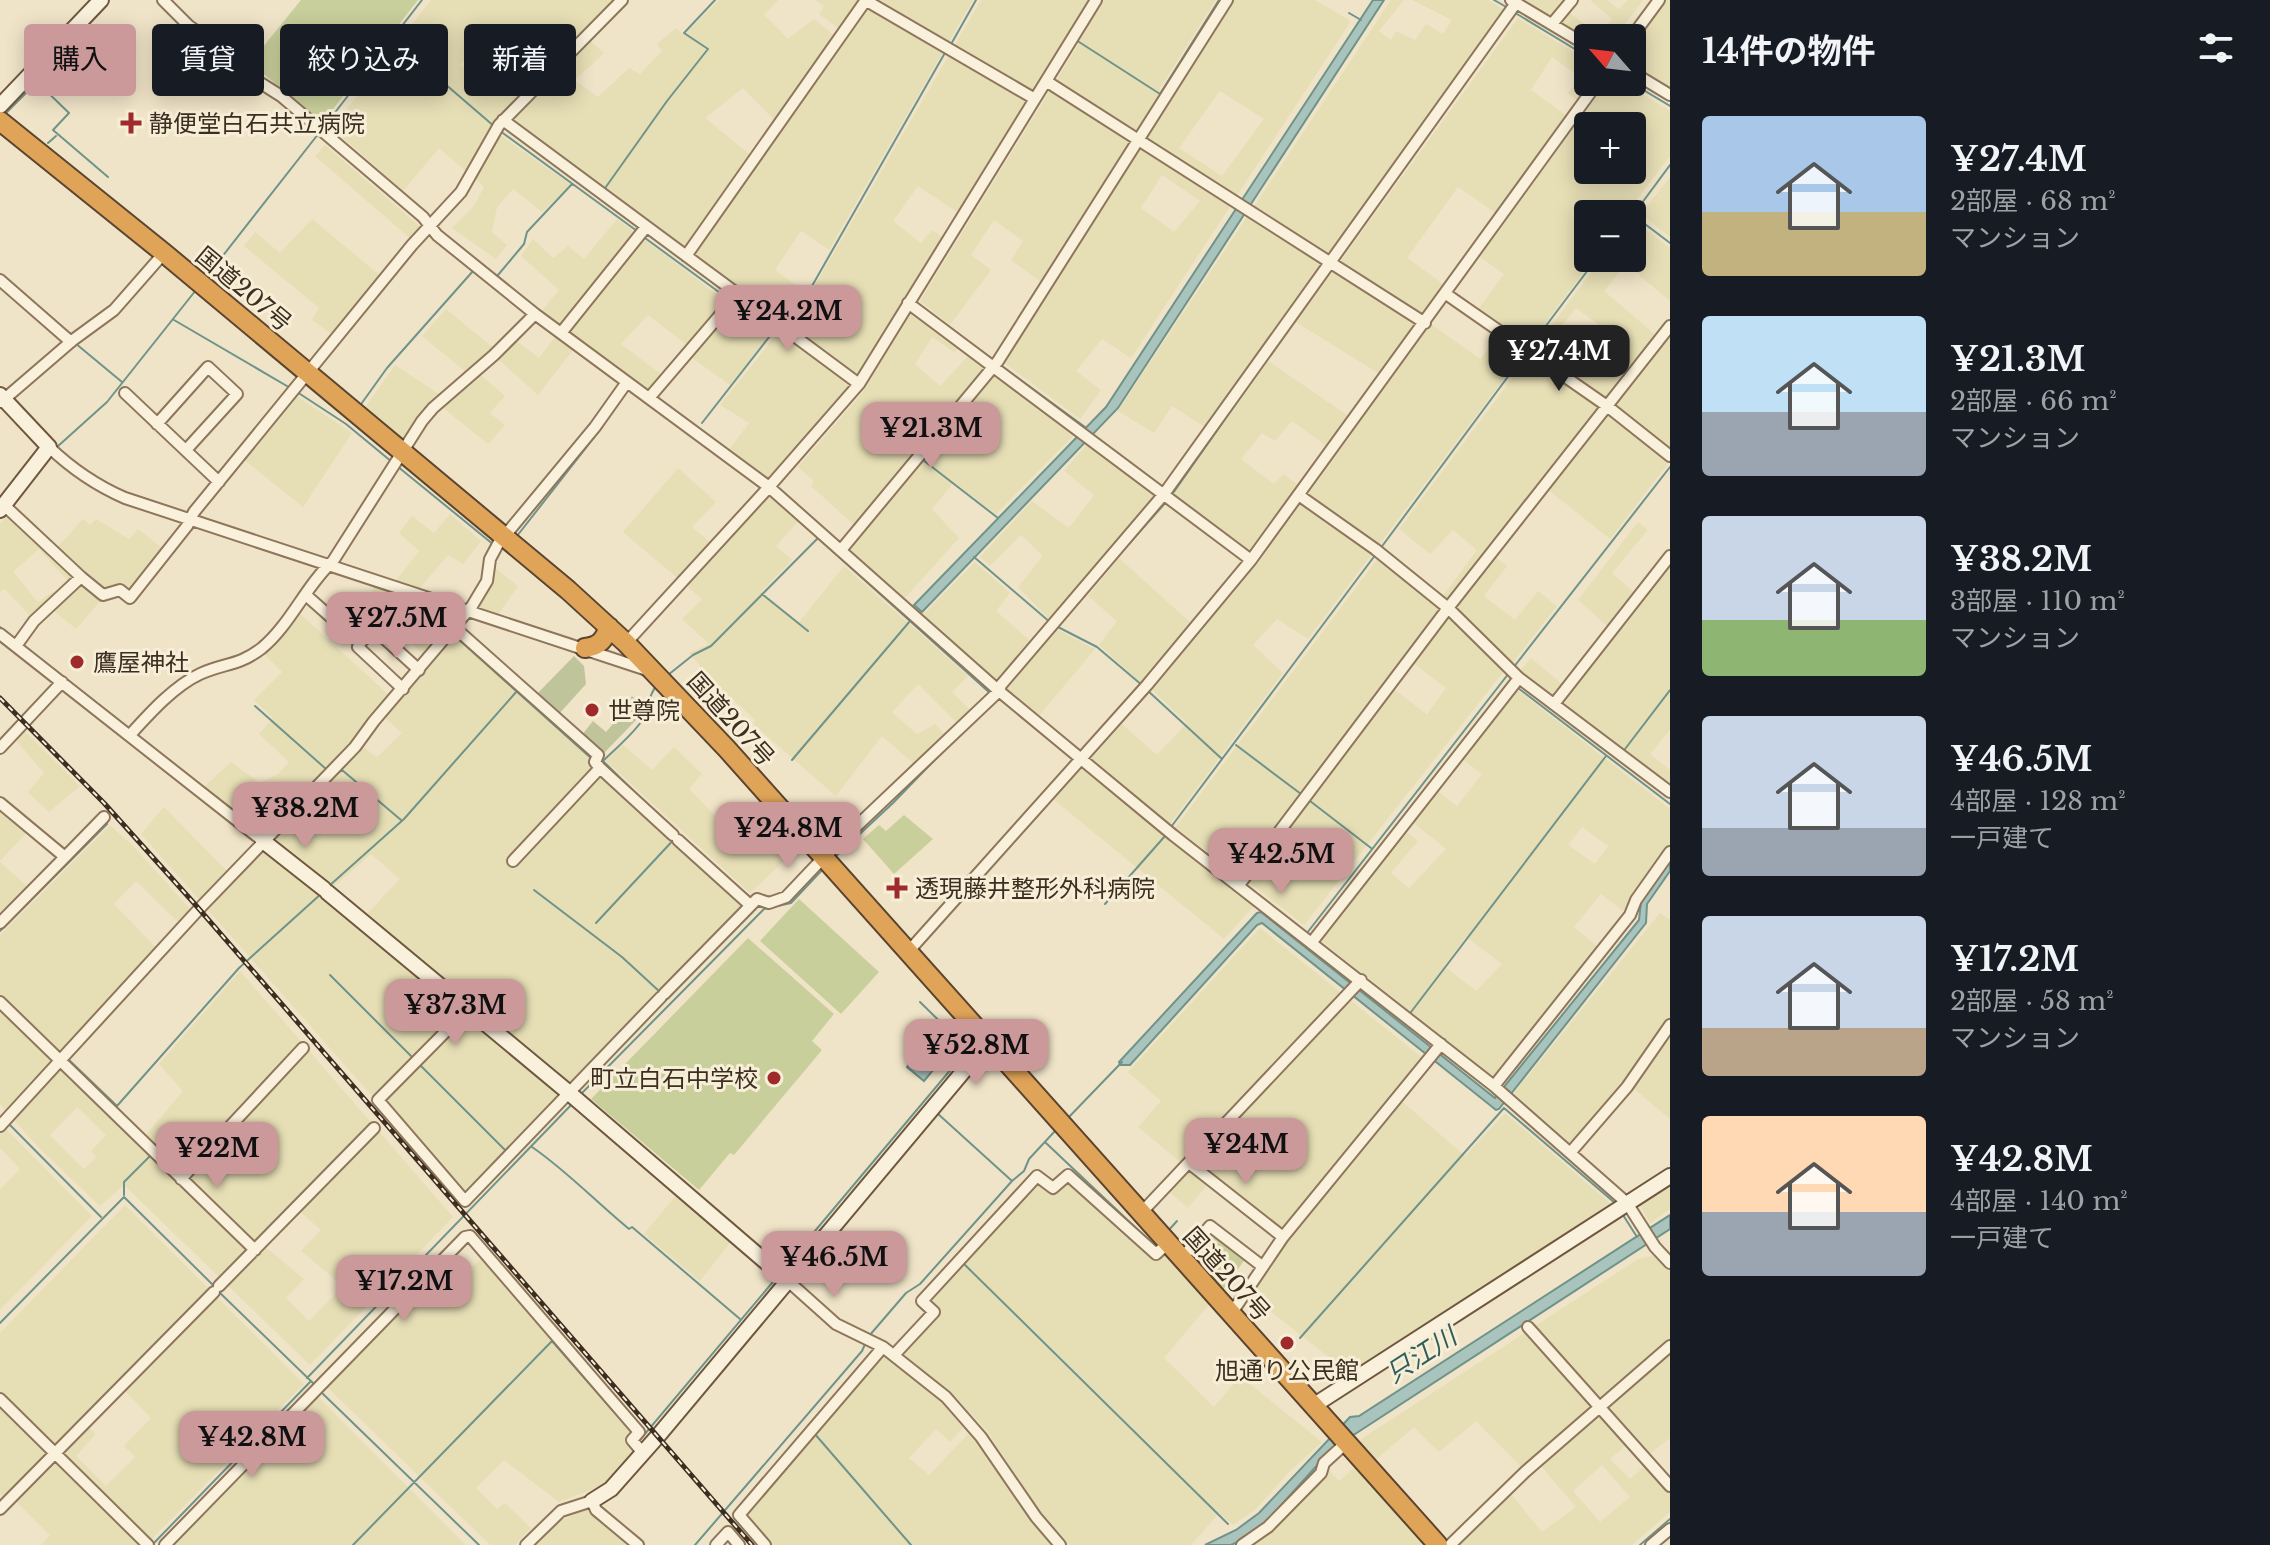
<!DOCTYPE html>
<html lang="ja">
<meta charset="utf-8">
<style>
:root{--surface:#171b24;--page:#242831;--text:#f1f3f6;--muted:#9ea1a6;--accent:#cc999b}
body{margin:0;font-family:"Libre Baskerville","Noto Sans JP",serif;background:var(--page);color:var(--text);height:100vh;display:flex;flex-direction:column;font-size:30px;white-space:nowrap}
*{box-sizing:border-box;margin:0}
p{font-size:26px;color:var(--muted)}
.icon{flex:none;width:44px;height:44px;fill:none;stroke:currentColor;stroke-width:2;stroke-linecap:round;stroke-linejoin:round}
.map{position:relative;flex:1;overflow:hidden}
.details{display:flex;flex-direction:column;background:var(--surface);width:600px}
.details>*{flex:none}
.banner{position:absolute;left:24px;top:24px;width:760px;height:72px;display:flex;gap:16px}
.needle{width:52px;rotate:298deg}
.fabs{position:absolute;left:1574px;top:24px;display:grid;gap:16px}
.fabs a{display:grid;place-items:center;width:72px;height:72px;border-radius:8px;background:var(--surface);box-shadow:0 4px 20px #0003;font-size:40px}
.price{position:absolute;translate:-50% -68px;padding:0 18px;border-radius:16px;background:var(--accent);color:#111;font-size:26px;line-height:52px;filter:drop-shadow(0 2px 4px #0008)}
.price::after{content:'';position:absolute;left:50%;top:48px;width:24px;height:18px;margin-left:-12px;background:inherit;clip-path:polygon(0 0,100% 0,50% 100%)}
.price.on{background:#222;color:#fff}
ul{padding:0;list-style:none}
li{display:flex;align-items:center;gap:24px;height:200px;padding:0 32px}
li span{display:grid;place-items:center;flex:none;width:224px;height:160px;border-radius:8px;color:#555}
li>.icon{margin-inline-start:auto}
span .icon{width:96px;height:96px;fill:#fffc;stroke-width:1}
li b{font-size:34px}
h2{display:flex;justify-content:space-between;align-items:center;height:96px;padding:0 32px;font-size:34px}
.chip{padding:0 28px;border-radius:8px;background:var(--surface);box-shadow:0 4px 20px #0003;font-size:28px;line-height:72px}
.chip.on{background:var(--accent);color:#111}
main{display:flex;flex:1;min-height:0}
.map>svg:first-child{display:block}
</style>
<main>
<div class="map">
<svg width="1670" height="1545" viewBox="0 0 1670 1545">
<rect width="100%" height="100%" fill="#f0e4c8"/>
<path fill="#e6deb5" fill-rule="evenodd" d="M431 0H616L534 84 485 38 460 65 493 94 507 88 520 98 489 132 467 172 439 148 403 191 332 128Z
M719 0H778L764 15 788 39 814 19 836 37 776 122 743 88 705 118 753 157 686 252 508 120 587 38 604 53 575 80 598 97 629 68 640 74 662 51 657 44 676 28 684 35Z
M815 0H973L829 250 801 231 775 270 803 290 777 319 691 255 845 33 819 14 824 6Z
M981 0H1093L960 214 918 186 893 221 921 243 932 230 944 238 856 382 772 482 728 451 749 423 720 405 811 292Z
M1101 0H1216L1160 88 1161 99 1044 284 1011 260 1023 241 994 220 971 255 991 270 950 325 920 301 1078 45V36Z
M1232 0H1315L1351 21 1131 358 1102 339 1076 371 1101 390 1080 419 1002 361ZM1220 91 1264 119 1222 176 1179 148ZM1162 175 1200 201 1174 232 1141 208Z
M1391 0H1404L1379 31 1391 40 1396 31 1415 40 1426 24 1443 34 1452 20 1412 0H1488L1506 11 1208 429 1172 406 1154 433 1118 411Z
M1519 0H1569L1552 21Z
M1590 0H1607L1619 9 1628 0H1643L1615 38H1588V42L1557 24 1568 12 1600 35 1612 19Z
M1667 0H1670V90L1632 67V47Z
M1518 18 1588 61V82H1592L1578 101 1568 93 1580 77 1552 57 1531 90 1567 116 1497 214 1458 187 1407 258 1446 286 1381 375 1296 322Z
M1606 82H1623L1670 111V156L1626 214H1588V258H1594L1529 345 1477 311 1504 274 1480 257ZM1588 126H1632V170H1588Z
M499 134 571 185 542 212 513 189 497 207 492 232 507 245 496 259 452 228 474 206 484 187 473 177Z
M325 145 422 228 412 240 315 156Z
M1670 177V237L1641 214Z
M312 219 382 277 334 336 312 320 319 308 244 246 255 232 280 253Z
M617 219 770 334 730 385 691 357 695 351 648 315 621 344 665 377 649 394 579 342 538 395 497 358 516 340 539 358 561 329 540 313 559 290 521 256 533 239 553 258 568 246 584 259Z
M1632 219 1670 248V301L1626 264 1604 291 1657 336 1606 401 1576 379 1613 335 1576 308 1548 343 1579 365 1570 375 1534 349 1602 258H1632Z
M446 309 496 350 475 370 505 396 490 413 505 425 488 444 441 406 427 419 409 445 364 409 395 365 448 400 472 377 422 336Z
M913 310 962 346 954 352 932 337 915 364 940 386 970 354 1076 433 996 514 954 482 932 509 959 538 904 599 847 550 861 531 811 486 814 481 798 467 863 392Z
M1431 324 1480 359 1499 335 1524 352 1308 639 1277 619 1253 645 1283 673 1170 824 1090 760 1122 724 1157 755 1187 723 1151 689 1259 562Z
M1670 333V451L1612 406Z
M1529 356 1601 409 1449 602 1443 596 1477 550 1453 530 1430 554 1399 529Z
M1268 361 1350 417 1328 447 1292 421 1275 441 1262 433 1241 459 1274 484 1284 474 1299 486 1244 557 1169 499Z
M295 395 352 433 303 507 242 458Z
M1608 412 1670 461 1610 539 1547 489Z
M1089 442 1160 495 1051 621 1018 587 1043 556 1021 535 990 566 980 557 1032 501 1069 528 1094 495 1064 471Z
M678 468 716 502 692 527 712 544 764 490 800 519 776 546 792 560 761 592 799 622 844 566 968 676 952 692 973 713 959 725 918 684 892 712 917 734 935 724 946 736 915 765 882 736 836 796 753 724 755 720 710 678 689 653 709 644 682 619 702 599 623 532Z
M9 513 53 552 83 519 90 525 96 519 129 539 138 529 166 551 127 599 119 593 103 598 76 629 48 606 33 619 5 589 0 592V524ZM39 549 73 587 60 599 53 592 38 602 13 572Z
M450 514 481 541 463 564 448 555 418 590 394 583 419 551 399 533 412 516 434 533Z
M1638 522 1648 530 1612 573 1640 598 1670 560V730L1650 754 1670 770V789L1518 673 1531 658 1568 689 1614 632 1578 600Z
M1493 556 1507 566 1484 596 1515 620 1538 591 1557 606 1511 665 1453 608Z
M1379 557 1444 609 1242 877 1175 828Z
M1119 558 1192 624 1142 684 1099 645 1117 621 1088 596Z
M975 562 1010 593 996 611 1036 646 1054 628 1095 649 1038 717 995 684 922 616Z
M494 567 518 586 497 616 473 608 489 583Z
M375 585 405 594 396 611 429 628 421 639 436 651 454 631 594 755 747 905 571 1086 364 917 400 879 371 854 331 889 270 840 362 746 377 757 402 733 385 718 430 660 381 617 360 642 333 617 341 609 358 619Z
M296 610 391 697 351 745 261 834 203 788 231 762 260 783 278 774 289 762 259 734 273 718 254 700 282 672 261 651Z
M1448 614 1504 671 1304 925 1247 881 1392 688 1427 714 1446 688 1412 662Z
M1516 689 1670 809V846L1633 897 1626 913 1601 894 1574 927 1599 948 1496 1079 1319 939 1404 830 1418 841 1391 873 1409 888 1446 849 1411 821 1436 790 1457 806 1482 774 1461 758ZM1582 827 1608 846 1595 864 1568 845ZM1466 937 1502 964 1476 991 1444 966Z
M22 728 80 786 49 812 28 792 44 773 13 737Z
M622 744 652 770 674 747 702 774 689 789 720 821 736 806 749 821 767 807 791 835 775 851 785 860 750 893 606 761Z
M1084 767 1255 905 1224 939 1053 799Z
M0 807 28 831 0 861Z
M164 807 229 873 257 844 562 1094 463 1199 141 834Z
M110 825 134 847 192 911 180 924 136 881 114 904 157 949 61 1054 144 1137 183 1091 159 1064 240 971 453 1217 310 1365 124 1185 100 1206 38 1147 0 1104V935ZM77 1107 106 1135 91 1151 96 1157 84 1169 50 1135ZM298 1210 321 1230 301 1251 343 1286 309 1321 286 1298 304 1279 263 1245Z
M0 862 29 888 0 917Z
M1660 913 1670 920V1119L1627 1083 1572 1145 1514 1093Z
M1260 928 1424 1059 1396 1096 1465 1156 1505 1113 1611 1204 1350 1374 1250 1295 1286 1238 1213 1178 1188 1208 1164 1187 1185 1166 1138 1127 1161 1101 1128 1072Z
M0 1126 5 1128 92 1216 0 1310V1189L20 1169 0 1148Z
M1038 1179 1053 1191 1068 1179 1157 1260 1166 1252 1212 1301 1164 1358 1214 1407 1240 1376 1322 1442 1288 1473 1255 1510 1233 1525 1219 1513 1191 1545H1070L1040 1513 988 1432 952 1393 899 1354 937 1311 927 1299Z
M1670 1184V1209L1650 1223 1639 1204Z
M678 1193 733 1239 700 1281 644 1234Z
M125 1205 210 1290 6 1499 0 1494V1333Z
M456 1251 472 1267 484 1256 643 1441 604 1485 559 1502 504 1460 476 1488 497 1509 505 1503 531 1528 515 1545H490L325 1385Z
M1656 1255 1670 1270V1438L1647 1456 1632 1440 1610 1459 1630 1479 1646 1465 1670 1485V1512L1632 1545H1456L1509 1492 1542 1532 1576 1507 1535 1459 1523 1469 1476 1421 1439 1452 1414 1427 1373 1462 1357 1445 1363 1438 1638 1259ZM1602 1465 1630 1497 1600 1522 1573 1491Z
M215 1295 304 1384 146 1545H41L50 1535 15 1500 87 1426 96 1434 76 1456 106 1486 135 1457 124 1446 151 1418 123 1389Z
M881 1353 941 1401 963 1428 950 1442 936 1429 909 1458 929 1475 969 1433 1033 1521 1054 1545H768L741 1514Z
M316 1395 466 1545H170Z
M1356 1466 1426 1545H1247L1269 1530 1328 1469 1339 1481Z
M588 1509 628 1541 623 1545H534L555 1523Z"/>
<path fill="#c9cf9b" d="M301 0H418L323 122 250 63Z
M904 815 933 839 894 874 863 839 879 825 886 831Z
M799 899 879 972 841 1014 760 941Z
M748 938 834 1014 812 1041 822 1050 734 1155 730 1153 699 1190 591 1099Z
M1211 1232 1246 1258 1220 1294 1189 1258Z"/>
<path fill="#bfc49a" d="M574 656 584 666 586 684 558 715 536 695Z
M632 696 643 706 637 719 605 752H599L581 736 593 721 606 732 618 718 624 719 633 709 628 701Z"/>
<path fill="#a9c4bc" stroke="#6f938a" stroke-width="2" d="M1373 0H1384L1118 408 922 612 914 605 1106 407Z
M1670 861V871L1647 904 1646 923 1499 1109 1496 1110 1262 923 1257 925 1130 1065H1120L1119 1062 1257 913 1261 912 1495 1098 1639 920 1641 901Z
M927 1043 944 1057 924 1081 907 1067Z
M1670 1215V1229L1352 1436 1320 1462 1266 1522 1240 1541 1231 1545H1205L1236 1530 1259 1513 1350 1417 1359 1416Z"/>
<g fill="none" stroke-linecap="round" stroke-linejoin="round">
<path stroke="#6f938a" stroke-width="2" d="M1494 0 1508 8
M1349 13 1361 20
M1517 14 1588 57
M394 40 495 127
M1075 42 1076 40 1160 94 1219 0
M950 46 976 0
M1630 82 1670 106
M1449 105 1516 13
M4 115 37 82 69 113 53 130 108 177
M323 128 422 0
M500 131 637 231
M48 143 56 136
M1670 165 1633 215 1670 243
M603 191 667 101 708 49 684 33 715 0
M645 238 727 298
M498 275 524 244 527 232 572 184
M207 276 319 133
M922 308 995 361
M174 320 292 389
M784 320 812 286 946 51
M75 343 122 382
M1530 347 1597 258
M1000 365 1085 427
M297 392 346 424 392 462
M359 407 387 368 473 271
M702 423 773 332 735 304
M57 447 107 402 196 290
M923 460 998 518
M397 466 494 545
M1171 496 1289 328
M517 536 603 426
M1380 549 1524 355
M974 557 1051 623
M1102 574 1167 501
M762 594 808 631
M1056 626 1097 647 1143 686
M0 627 15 639
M456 637 592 759
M23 645 131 730
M1513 668 1670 467
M668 675 693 655 711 646 818 538 991 694
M1518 688 1670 804
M1147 690 1222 759
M255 706 326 769
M136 734 263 834
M1236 745 1301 794
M1622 753 1670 690
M792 760 910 621
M334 776 342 770 401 820
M1310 801 1371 848
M653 810 603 761C615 749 631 736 641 722 648 710 648 695 657 685
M1171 827 1376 554
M834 858 893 803 955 739
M714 866 751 898
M329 886 404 819 517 691
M534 890 622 957 660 992
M1105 904 1165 836
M596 923 678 835
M0 931 107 824
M1307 933 1509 673
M330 975 414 1059
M1408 1016 1606 756
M68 1059 117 1106 239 968 322 893
M418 1063 507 1152
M580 1095 764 909 791 903 824 868
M1504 1108 1615 1203
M1068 1118 1122 1062
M7 1122 101 1217
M1046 1143 1155 1246 1157 1243
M532 1147C567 1171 596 1202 629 1229L632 1227 740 1319
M165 1156 181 1171
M1197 1161 1221 1135
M188 1178 309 1049
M1012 1181 1024 1171 1029 1159 1055 1131
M124 1195V1182L150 1156
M1623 1215 1637 1237
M1167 1232 1177 1221
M962 1262 1228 1524
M783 1269 968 1049 920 1002
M218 1291 314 1384
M0 1323 124 1197 214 1286
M869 1336 906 1293 920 1284 1012 1181 937 1113
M1300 1338 1504 1108
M307 1378 573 1103
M321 1392 479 1545
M814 1433 911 1545
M639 1441 777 1277
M153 1544 310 1382
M353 1545 552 1341 631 1431
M695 1545 862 1351 866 1342
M1640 1545 1670 1519"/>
<defs>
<path id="street" d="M163 0 189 26 223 49 251 77 281 96 423 217 437 235 535 314 769 487 999 691 1173 835 1494 1086 1627 1203 1655 1247 1670 1263
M865 0 1035 99
M1511 0 1588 46
M1552 24 1572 0
M1631 38 1659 0
M1632 72 1670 95
M1046 81 1425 323
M503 120 859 384
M686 256 866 0
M0 280 71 342
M1446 294 1607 406 1670 456
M908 303 1251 560
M561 333 646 227
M125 393 219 482
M649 398 738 294
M1 402 73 340 114 310 164 253
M157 424 208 367 237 394 186 450
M49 447C72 469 95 485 125 498L647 670
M1300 496 1375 549 1448 608 1519 678 1670 792
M4 505 81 577
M841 550 998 361 1227 0
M307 596 360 643 374 629 419 670
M454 627 598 755 595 762 600 768 673 835
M0 634 263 841
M360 643 358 647 403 689
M626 643 769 487 859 384 1096 0
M16 646 34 621 81 577 103 595 120 590 130 598 187 526 194 512 412 245 461 192 499 125 622 0
M1554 704 1670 556
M130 735C149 714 174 686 200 674 224 663 239 666 262 648 290 625 307 584 333 561L422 421 433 408 494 355 535 314
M0 748 62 682
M0 803 65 857 0 923
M678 840 750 905
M65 857 104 817
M513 861 600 768
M1239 885 1448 608 1670 326
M1312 942 1519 678
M908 952 1147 685 1251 560 1598 82
M664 994 757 899 769 903 786 897 823 858 999 691 1001 685 1164 494 1516 3
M0 1002 255 1250
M467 1010 378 1100 465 1201 661 997
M1494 1086 1630 915 1636 900 1670 852
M0 1126 199 909 355 747 374 721 472 606 487 581 490 559 498 544 595 427 627 382
M1570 1153 1627 1087 1670 1025
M1189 1163 1283 1237
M181 1179 303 1048
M1141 1213 1361 980
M1181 1259 1210 1226 1262 1266
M788 1281 836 1324 883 1347 946 1397 981 1437 1036 1517 1060 1545
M219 1286 374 1128
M1231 1314 1283 1237 1441 1044
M1528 1327 1670 1486
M894 1355 934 1312 922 1301 1037 1176 1053 1188 1068 1175 1156 1254 1168 1243
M0 1399 148 1545
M0 1509 214 1292
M165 1545 465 1237 470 1236 639 1432 632 1440 643 1453
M526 1545 561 1511 592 1501 596 1510 638 1545
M716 1545 728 1532 739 1545
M765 1545 739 1515 883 1347
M1242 1545 1268 1527 1321 1473 1324 1463 1346 1443
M1450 1545 1525 1472 1670 1346
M1651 1545 1670 1529"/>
<path id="secondary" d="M0 106 101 0
M0 395 49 447 0 510
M263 841 324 889
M327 892 568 1092 788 1281
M1313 1406 1670 1176
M592 1501 611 1489 658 1436 988 1042"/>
<path id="highway" d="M0 121 164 253 568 590 626 643 727 749 1438 1545
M585 648C600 646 604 640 609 627"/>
</defs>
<use href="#street" stroke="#8d765c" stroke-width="14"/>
<use href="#secondary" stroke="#6f573f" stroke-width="18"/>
<use href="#highway" stroke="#5b4430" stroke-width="22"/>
<use href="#street" stroke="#faf1dc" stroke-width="10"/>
<use href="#secondary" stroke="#faf1dc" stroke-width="14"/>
<use href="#highway" stroke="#e0a458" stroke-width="18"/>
<defs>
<path id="rail" d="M0 698 104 803 193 902 752 1545"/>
</defs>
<use href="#rail" stroke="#3d2e20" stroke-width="5"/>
<use href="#rail" stroke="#f7eed8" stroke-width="2" stroke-dasharray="6" stroke-linecap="butt"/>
</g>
<g fill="#9e2a2b" stroke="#f7eed8" stroke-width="3">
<path d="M127 111h8v8h8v8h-8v8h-8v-8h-8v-8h8z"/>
<circle cx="77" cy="662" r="8"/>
<circle cx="592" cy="710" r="8"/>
<path d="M893 876h8v8h8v8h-8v8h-8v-8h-8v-8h8z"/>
<circle cx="774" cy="1078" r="8"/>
<circle cx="1287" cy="1343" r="8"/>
</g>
<g text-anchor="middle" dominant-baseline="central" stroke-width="6" stroke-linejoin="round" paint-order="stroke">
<g font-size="24" fill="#3d2e20" stroke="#f7eed8" text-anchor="start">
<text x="149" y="123">静便堂白石共立病院</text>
<text x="93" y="662">鷹屋神社</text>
<text x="608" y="710">世尊院</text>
<text x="915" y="888">透現藤井整形外科病院</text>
<text x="758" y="1078" text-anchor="end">町立白石中学校</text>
<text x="1287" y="1370" text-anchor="middle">旭通り公民館</text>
</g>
<g font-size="24" fill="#3d2e20" stroke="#f7eed8">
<text transform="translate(244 289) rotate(40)">国道207号</text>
<text transform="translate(731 719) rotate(48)">国道207号</text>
<text transform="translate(1227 1274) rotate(48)">国道207号</text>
</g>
<g font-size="26" font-style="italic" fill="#2f5d5a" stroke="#f7eed8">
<text transform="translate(1421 1355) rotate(-33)">只江川</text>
</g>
</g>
</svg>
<div class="fabs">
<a><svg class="needle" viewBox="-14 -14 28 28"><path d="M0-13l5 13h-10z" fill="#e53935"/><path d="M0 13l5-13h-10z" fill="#9ea1a6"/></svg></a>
<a>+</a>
<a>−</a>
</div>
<b class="price" style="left:788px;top:353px">¥24.2M</b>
<b class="price on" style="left:1559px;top:393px">¥27.4M</b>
<b class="price" style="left:931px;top:470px">¥21.3M</b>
<b class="price" style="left:396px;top:660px">¥27.5M</b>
<b class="price" style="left:305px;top:850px">¥38.2M</b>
<b class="price" style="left:788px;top:870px">¥24.8M</b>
<b class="price" style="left:1281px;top:896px">¥42.5M</b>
<b class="price" style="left:455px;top:1047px">¥37.3M</b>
<b class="price" style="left:976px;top:1087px">¥52.8M</b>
<b class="price" style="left:1246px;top:1186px">¥24M</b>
<b class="price" style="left:217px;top:1190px">¥22M</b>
<b class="price" style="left:834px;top:1299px">¥46.5M</b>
<b class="price" style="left:404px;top:1323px">¥17.2M</b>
<b class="price" style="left:252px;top:1479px">¥42.8M</b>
<div class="banner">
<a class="chip on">購入</a>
<a class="chip">賃貸</a>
<a class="chip">絞り込み</a>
<a class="chip">新着</a>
</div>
</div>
<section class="details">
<h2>14件の物件<svg class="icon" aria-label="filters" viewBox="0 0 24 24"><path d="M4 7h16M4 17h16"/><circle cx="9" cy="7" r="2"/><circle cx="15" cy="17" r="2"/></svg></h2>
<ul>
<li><span style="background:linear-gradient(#a9c7e8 60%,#c2b280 0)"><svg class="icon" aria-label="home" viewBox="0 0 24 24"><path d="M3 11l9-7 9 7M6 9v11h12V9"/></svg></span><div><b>¥27.4M</b><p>2部屋 · 68 m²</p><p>マンション</p></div></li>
<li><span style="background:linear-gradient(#bfe0f5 60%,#9aa5b1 0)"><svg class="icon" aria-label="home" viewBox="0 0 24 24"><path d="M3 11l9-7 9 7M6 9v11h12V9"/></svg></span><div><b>¥21.3M</b><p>2部屋 · 66 m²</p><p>マンション</p></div></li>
<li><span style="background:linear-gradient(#c9d6e8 65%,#8fb573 0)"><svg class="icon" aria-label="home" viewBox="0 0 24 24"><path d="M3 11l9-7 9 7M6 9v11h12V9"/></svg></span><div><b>¥38.2M</b><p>3部屋 · 110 m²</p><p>マンション</p></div></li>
<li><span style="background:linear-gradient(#c9d6e8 70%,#9aa5b1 0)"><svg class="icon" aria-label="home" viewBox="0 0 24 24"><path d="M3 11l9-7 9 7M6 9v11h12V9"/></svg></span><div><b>¥46.5M</b><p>4部屋 · 128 m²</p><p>一戸建て</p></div></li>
<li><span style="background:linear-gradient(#c9d6e8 70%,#b9a48a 0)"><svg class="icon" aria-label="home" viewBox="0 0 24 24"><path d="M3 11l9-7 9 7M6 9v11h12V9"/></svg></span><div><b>¥17.2M</b><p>2部屋 · 58 m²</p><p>マンション</p></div></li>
<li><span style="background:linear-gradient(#ffd9b3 60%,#9aa5b1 0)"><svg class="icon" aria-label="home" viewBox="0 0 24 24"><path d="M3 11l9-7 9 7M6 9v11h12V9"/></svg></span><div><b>¥42.8M</b><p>4部屋 · 140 m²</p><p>一戸建て</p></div></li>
</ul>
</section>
</main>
